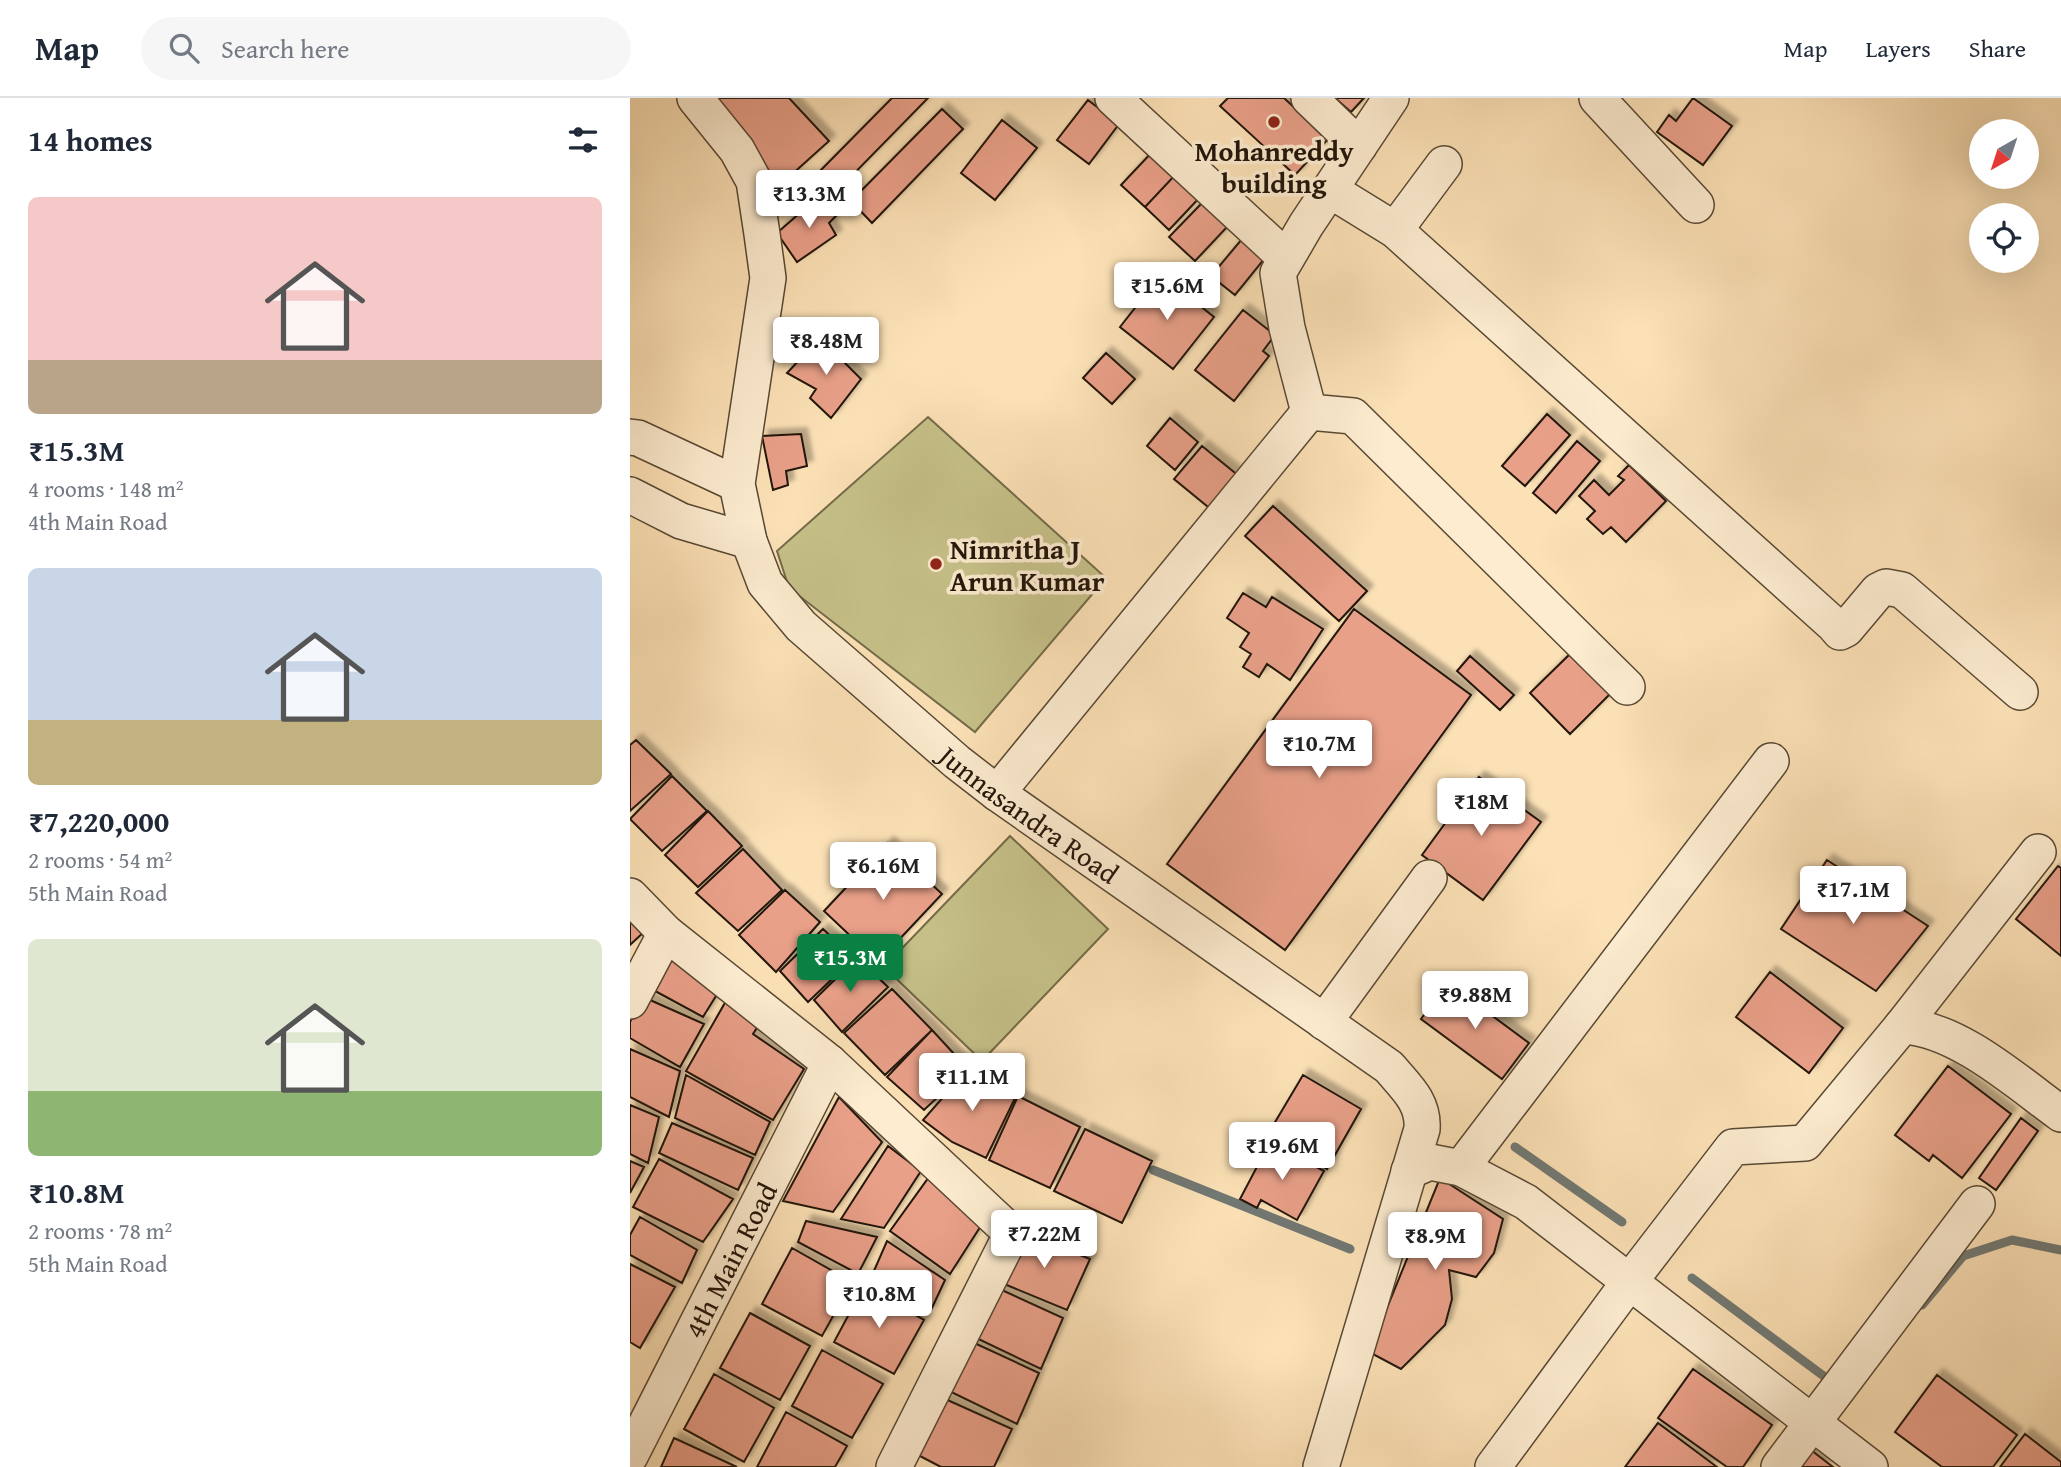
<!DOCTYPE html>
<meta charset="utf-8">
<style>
:root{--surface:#fff;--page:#f6f6f7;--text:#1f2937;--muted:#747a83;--line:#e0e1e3;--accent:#0b8043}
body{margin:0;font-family:"Gentium Book Plus",serif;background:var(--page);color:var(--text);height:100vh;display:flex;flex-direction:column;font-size:26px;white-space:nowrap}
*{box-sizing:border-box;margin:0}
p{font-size:23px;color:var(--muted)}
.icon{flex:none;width:38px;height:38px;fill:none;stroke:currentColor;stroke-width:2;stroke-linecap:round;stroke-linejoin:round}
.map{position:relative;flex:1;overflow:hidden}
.side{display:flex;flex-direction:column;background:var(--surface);width:630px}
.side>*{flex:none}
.needle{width:46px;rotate:219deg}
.fabs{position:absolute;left:1339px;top:21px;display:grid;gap:14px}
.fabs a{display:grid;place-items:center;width:70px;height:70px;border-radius:50%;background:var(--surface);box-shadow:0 7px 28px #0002;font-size:35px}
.price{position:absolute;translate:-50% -60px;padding:0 16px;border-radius:7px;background:#fff;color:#222;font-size:23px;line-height:46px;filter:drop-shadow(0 2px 4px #0008)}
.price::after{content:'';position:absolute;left:50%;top:42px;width:21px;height:16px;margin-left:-10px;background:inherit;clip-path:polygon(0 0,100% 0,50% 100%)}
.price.active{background:var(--accent);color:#fff}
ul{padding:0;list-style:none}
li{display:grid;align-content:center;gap:14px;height:371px;padding:0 28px}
li span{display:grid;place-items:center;height:217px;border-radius:10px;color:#555}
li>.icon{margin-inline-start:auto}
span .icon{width:126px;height:126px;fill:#fffc;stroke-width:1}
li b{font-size:30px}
h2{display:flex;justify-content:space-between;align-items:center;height:84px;padding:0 28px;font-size:30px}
header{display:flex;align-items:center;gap:42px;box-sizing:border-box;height:98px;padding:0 35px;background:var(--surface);border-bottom:2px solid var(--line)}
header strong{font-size:33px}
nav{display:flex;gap:38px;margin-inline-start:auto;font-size:24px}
.search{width:490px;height:63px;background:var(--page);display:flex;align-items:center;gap:18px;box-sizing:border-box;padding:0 24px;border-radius:38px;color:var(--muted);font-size:26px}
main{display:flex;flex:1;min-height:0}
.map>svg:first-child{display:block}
</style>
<header>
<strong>Map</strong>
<div class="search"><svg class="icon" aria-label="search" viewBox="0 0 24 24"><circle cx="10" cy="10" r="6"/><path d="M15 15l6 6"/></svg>Search here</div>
<nav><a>Map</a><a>Layers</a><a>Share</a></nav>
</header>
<main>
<section class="side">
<h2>14 homes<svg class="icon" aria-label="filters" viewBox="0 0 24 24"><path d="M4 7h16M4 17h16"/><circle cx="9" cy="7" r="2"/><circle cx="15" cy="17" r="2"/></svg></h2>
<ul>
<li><span style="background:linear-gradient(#f6c9c9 75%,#b9a48a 0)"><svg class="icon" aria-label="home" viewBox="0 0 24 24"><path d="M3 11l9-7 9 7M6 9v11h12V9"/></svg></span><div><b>₹15.3M</b><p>4 rooms · 148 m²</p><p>4th Main Road</p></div></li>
<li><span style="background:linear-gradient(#c9d6e8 70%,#c2b280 0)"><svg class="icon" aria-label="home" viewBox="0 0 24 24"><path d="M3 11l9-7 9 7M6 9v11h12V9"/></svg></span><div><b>₹7,220,000</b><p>2 rooms · 54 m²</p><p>5th Main Road</p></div></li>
<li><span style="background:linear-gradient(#dfe7d0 70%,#8fb573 0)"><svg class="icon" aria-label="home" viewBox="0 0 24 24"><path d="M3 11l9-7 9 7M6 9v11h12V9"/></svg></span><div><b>₹10.8M</b><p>2 rooms · 78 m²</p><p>5th Main Road</p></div></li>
</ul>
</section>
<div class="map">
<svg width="1431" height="1369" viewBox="0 0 1431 1369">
<defs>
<filter id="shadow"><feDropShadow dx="6" dy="-6" stdDeviation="2" flood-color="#0004"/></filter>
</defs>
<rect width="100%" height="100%" fill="#fce1b6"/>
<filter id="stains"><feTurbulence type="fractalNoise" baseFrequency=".00286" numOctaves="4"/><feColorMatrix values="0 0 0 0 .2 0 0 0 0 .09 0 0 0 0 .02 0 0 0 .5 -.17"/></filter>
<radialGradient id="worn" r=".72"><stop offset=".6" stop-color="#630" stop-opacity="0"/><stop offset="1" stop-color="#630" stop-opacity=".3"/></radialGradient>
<path fill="#c6c189" stroke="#746b49" stroke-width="2" d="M298 319 476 480 345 634 159 490 147 453Z
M380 738 478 831 352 963 254 869Z"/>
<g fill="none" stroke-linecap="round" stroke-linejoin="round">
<path stroke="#717873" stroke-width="9" d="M885 1049 992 1124
M523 1072 720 1151
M1062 1180 1199 1282
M1292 1207 1333 1158 1382 1142 1431 1152"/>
</g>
<path fill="#e9a089" stroke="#221509" stroke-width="2" filter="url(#shadow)" d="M73 0H159L199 43 149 88Z
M262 0H298L207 93 187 76Z
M598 0H654L698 41 665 77 590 8Z
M705 0H734L721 14Z
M1063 0 1102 28 1073 67 1027 34 1039 17 1046 23Z
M458 2 489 26 459 66 427 42Z
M312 11 333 31 242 125 221 103Z
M372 22 407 50 365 102 331 75Z
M524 52 547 75 515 109 491 87Z
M547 75 571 98 539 132 515 109Z
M195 100 209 115 199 125 206 137 167 164 147 135 179 107 186 112Z
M572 105 597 129 565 163 539 139Z
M612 141 635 160 605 197 581 178Z
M531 177 584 219 543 271 490 229Z
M613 212 645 237 633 253 639 258 604 303 565 272Z
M190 240 231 281 201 320 180 300 186 291 157 275Z
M476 255 505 281 482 306 453 280Z
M917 316 940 337 895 388 872 368Z
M540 320 568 344 545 372 517 348Z
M171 336 177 368 156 373 158 387 143 392 132 338Z
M947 343 970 363 926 415 903 395Z
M572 348 610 379 583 413 544 381Z
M999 367 1036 403 996 444 981 429 973 436 957 421 965 413 949 398 964 382 979 397 994 382 988 378Z
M643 408 737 493 709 523 615 438Z
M613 495 636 509 642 499 693 531 660 582 637 566 629 579 613 569 621 556 610 549 619 535 597 520Z
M724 511 841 597 655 852 537 766Z
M942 554 981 595 940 636 900 595Z
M840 558 884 597 870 612 827 573Z
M6 642 41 676 0 713V647Z
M42 678 77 713 32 753 0 721Z
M849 679 911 724 853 802 792 757Z
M78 713 112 748 68 789 35 757Z
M258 745 312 796 248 864 194 813Z
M113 751 152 792 108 833 66 795Z
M1197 762 1298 828 1246 893 1151 831Z
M1428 768 1431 770V858L1386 821Z
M155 792 190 824 146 874 109 837Z
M0 816 16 832 0 847Z
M193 831 224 860 178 904 150 873Z
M39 841 94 885 73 919 14 887Z
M227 860 258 889 212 934 184 902Z
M1140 874 1213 930 1179 975 1106 919Z
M818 885 899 945 872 981 791 921Z
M262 891 302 932 255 977 214 935Z
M11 898 74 926 50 969 0 940V924Z
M96 903 130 925 123 936 174 971 143 1022 56 973Z
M302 932 338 971 294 1012 257 979Z
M0 951 50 973 39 1019 0 999Z
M1318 968 1381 1016 1332 1080 1303 1057 1299 1063 1265 1037Z
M338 971 386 998 356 1060 322 1044 293 1022Z
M56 977 140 1024 125 1057 45 1020Z
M673 977 731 1011 697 1071 638 1036Z
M388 998 450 1029 420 1090 359 1062Z
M209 999 252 1044 203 1114 153 1103Z
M0 1007 29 1019 18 1065 0 1056Z
M1391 1020 1408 1033 1366 1092 1349 1080Z
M42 1025 123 1060 108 1092 29 1055Z
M455 1031 522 1063 492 1125 424 1093Z
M640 1044 694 1073 667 1122 631 1102 627 1110 610 1101Z
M258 1048 291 1073 254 1130 211 1121Z
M29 1061 103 1101 73 1144 3 1109Z
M0 1063 14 1069 0 1095Z
M299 1079 354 1123 320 1176 260 1133Z
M810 1080 873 1121 864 1155 846 1179 819 1172 822 1201 815 1227 771 1271 739 1254Z
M10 1119 67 1152 52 1185 0 1157V1137Z
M176 1123 247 1139 228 1176 168 1144Z
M390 1133 460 1161 437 1212 367 1183Z
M257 1143 315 1182 300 1214 240 1182Z
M162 1150 222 1184 192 1238 132 1206Z
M0 1166 45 1189 10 1250 0 1244Z
M234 1188 294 1222 264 1276 204 1244Z
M363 1188 433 1220 411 1271 340 1237Z
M120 1215 180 1248 150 1302 90 1270Z
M340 1243 409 1275 387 1326 315 1291Z
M192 1252 253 1286 222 1340 162 1308Z
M1063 1271 1142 1327 1113 1369H1097L1028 1320Z
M84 1276 144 1310 114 1364 54 1331Z
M1307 1277 1387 1337 1363 1369H1312L1265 1334Z
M313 1300 382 1331 364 1369H311L286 1356Z
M156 1314 217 1348 205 1369H127Z
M1028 1325 1087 1369H995Z
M1395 1336 1431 1364V1369H1370Z
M44 1340 107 1369H31Z
M1177 1349 1203 1369H1162Z"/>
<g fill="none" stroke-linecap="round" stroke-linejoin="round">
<defs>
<g id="minor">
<path id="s1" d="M65 0 107 52 124 83 132 136 138 180 107 386 119 443 135 485 171 528 327 664 367 695 759 969C776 989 794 1004 792 1031L691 1369"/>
<path d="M483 0 656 160"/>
<path d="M679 0 729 48"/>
<path d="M967 0 1066 107"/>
<path d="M700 92 765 132 1204 527 1210 534 1216 531 1248 493 1256 489 1272 492 1390 594"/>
<path d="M765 132 814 66"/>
<path d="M679 314 723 318 997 589"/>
<path d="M679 314 657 230 648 175 676 127 761 0"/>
<path d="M0 339 8 340 107 386"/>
<path d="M0 397 51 423 119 443"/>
<path d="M367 695 679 314"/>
<path d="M0 798 36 835 200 965 374 1128 380 1139 264 1369"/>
<path d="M0 903 36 835"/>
<path d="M694 924 799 780"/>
<path d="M1272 928C1327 930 1387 984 1431 1016"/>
<path d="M831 1070 1141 663"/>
<path d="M779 1073 800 1064 831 1070 896 1104 1240 1369"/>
<path id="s2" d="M0 1358 200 965"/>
<path d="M863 1369 1000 1183 1103 1049 1175 1045 1272 928 1408 754"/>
<path d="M1149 1369 1347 1106"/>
</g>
</defs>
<use href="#minor" stroke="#584834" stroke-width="38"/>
<use href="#minor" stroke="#fdecd0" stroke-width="35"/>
</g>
<g fill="#8f2418" stroke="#fdecd0" stroke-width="2.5">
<circle cx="644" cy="24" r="7"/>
<circle cx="306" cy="466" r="7"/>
</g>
<g text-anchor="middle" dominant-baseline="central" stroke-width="7" stroke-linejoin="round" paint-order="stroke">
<g font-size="28" font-weight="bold" fill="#221509" stroke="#fdecd0">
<text x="644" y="52">Mohanreddy<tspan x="644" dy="32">building</tspan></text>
<text x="320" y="450" text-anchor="start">Nimritha J<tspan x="320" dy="32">Arun Kumar</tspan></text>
</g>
<g font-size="28" fill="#221509" stroke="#fdecd0">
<text stroke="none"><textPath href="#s1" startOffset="864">Junnasandra Road</textPath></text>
<text stroke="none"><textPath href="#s2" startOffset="220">4th Main Road</textPath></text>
</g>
</g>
<rect width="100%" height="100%" filter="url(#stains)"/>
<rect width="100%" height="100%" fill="url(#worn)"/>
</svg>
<div class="fabs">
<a><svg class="needle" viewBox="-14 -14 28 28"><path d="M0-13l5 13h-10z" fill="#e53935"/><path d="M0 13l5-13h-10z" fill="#747a83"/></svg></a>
<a><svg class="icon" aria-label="locate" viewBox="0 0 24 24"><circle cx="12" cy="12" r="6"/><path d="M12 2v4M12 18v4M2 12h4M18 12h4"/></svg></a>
</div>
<b class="price" style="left:179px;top:132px">₹13.3M</b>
<b class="price" style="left:537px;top:224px">₹15.6M</b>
<b class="price" style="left:196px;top:279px">₹8.48M</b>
<b class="price" style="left:689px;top:682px">₹10.7M</b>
<b class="price" style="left:851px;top:740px">₹18M</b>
<b class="price" style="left:253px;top:804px">₹6.16M</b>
<b class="price" style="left:1223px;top:828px">₹17.1M</b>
<b class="price active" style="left:220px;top:896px">₹15.3M</b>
<b class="price" style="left:845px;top:933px">₹9.88M</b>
<b class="price" style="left:342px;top:1015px">₹11.1M</b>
<b class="price" style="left:652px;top:1084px">₹19.6M</b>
<b class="price" style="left:414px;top:1172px">₹7.22M</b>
<b class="price" style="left:805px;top:1174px">₹8.9M</b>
<b class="price" style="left:249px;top:1232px">₹10.8M</b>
</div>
</main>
